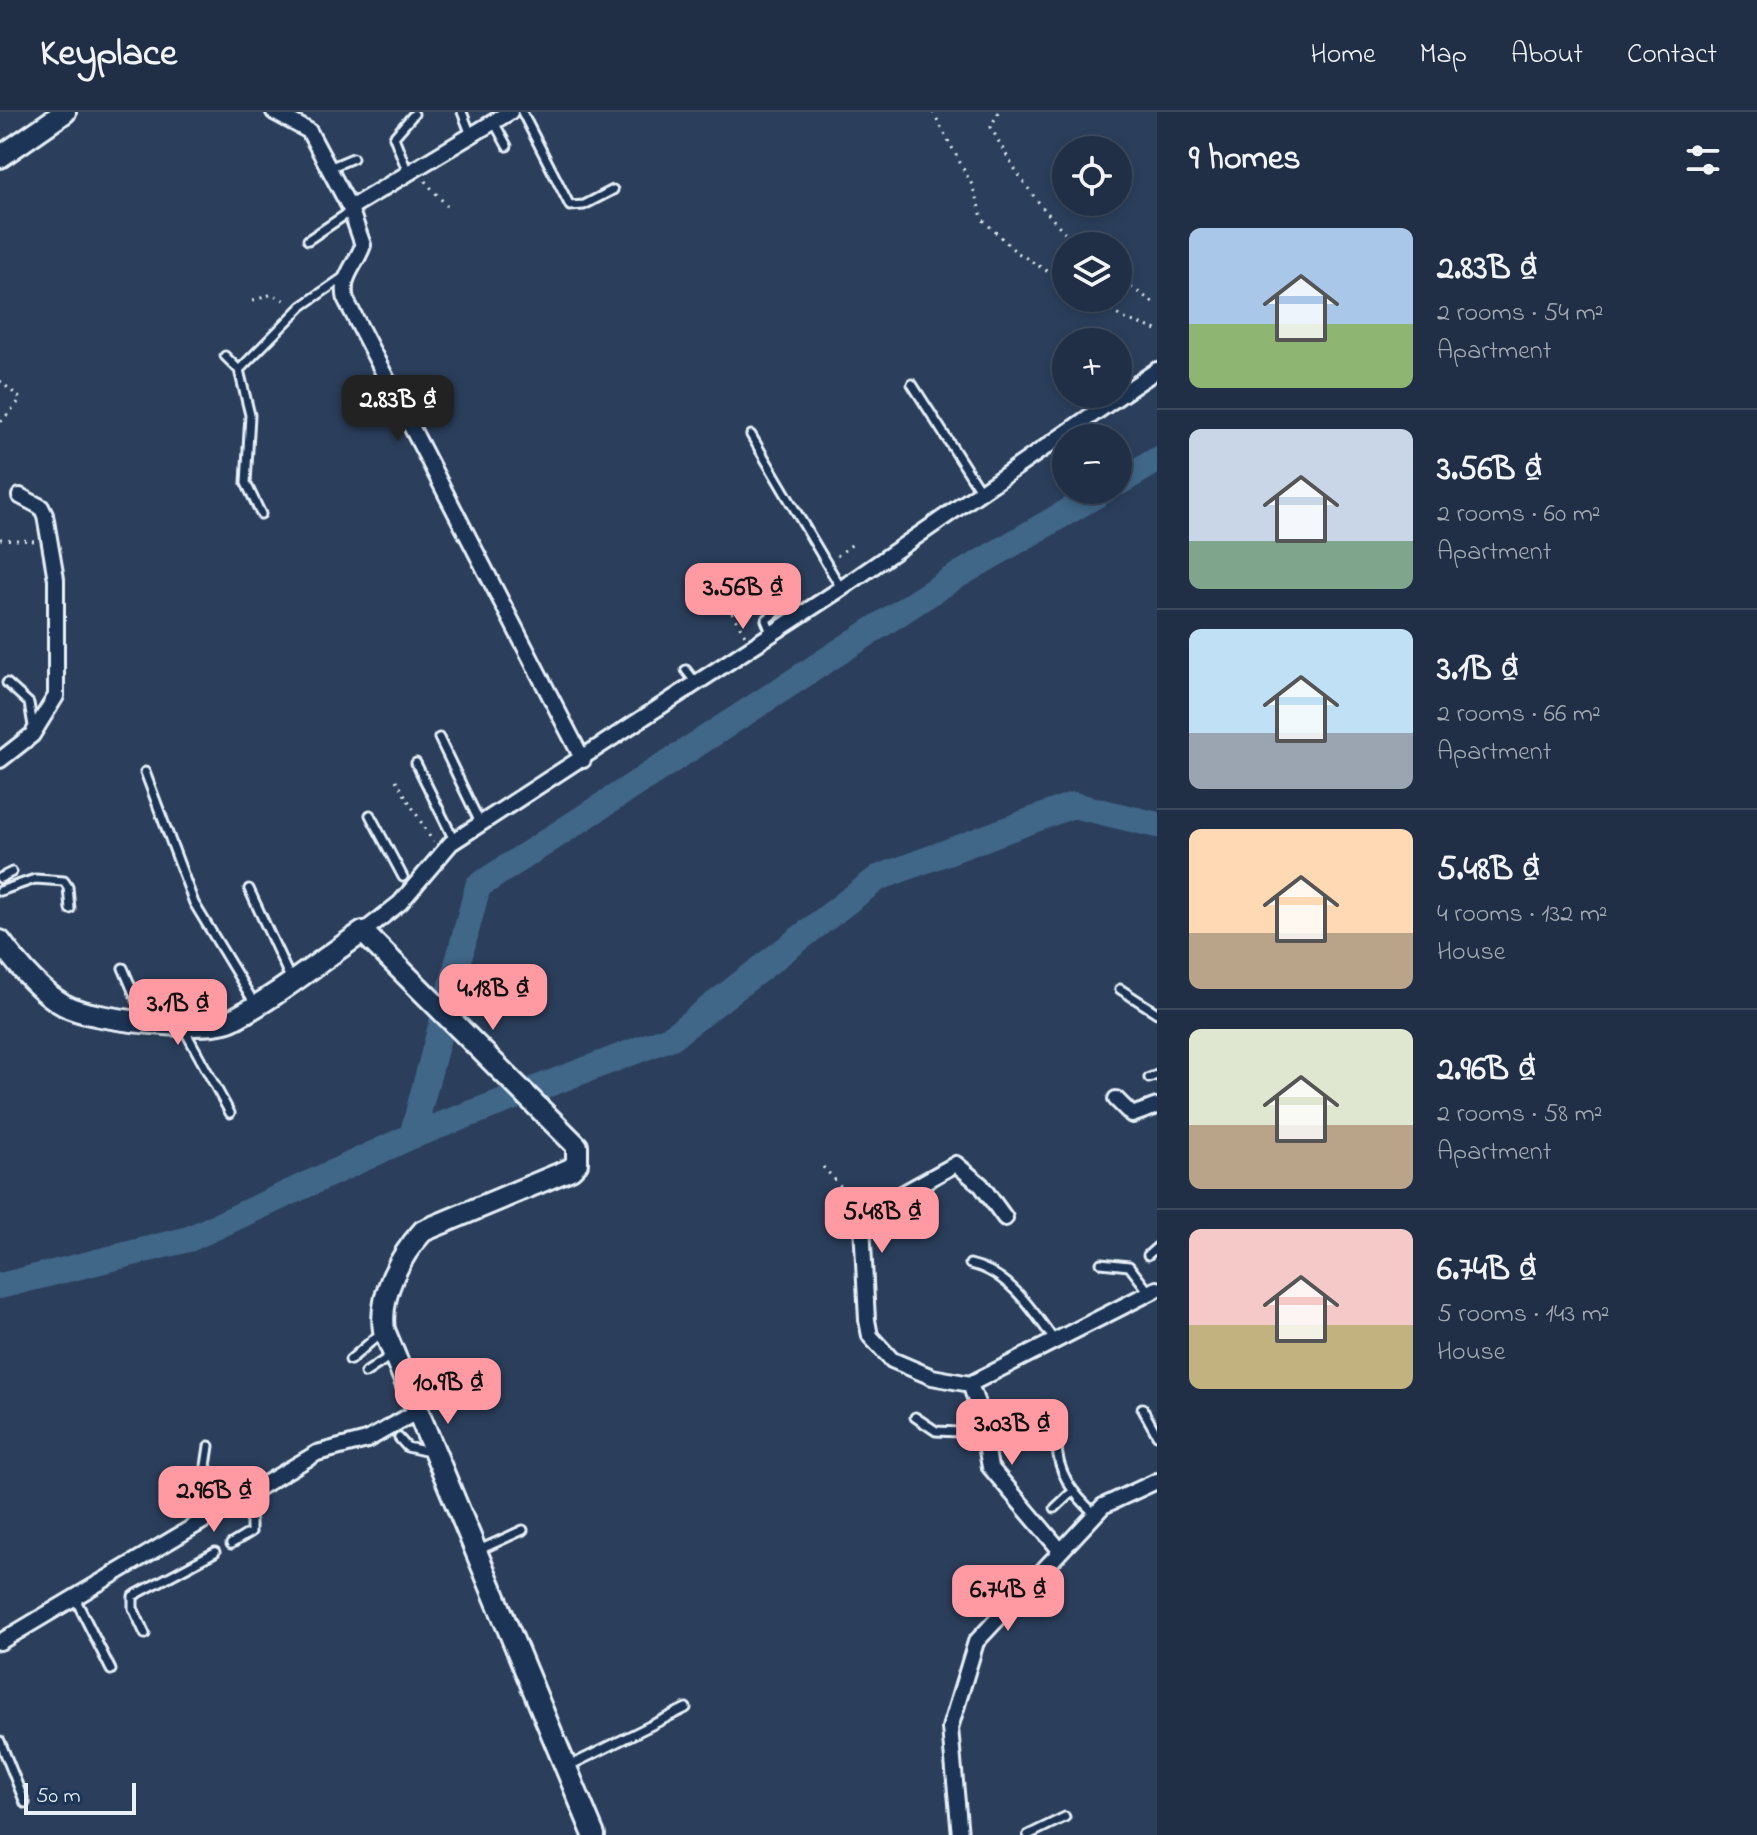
<!DOCTYPE html>
<meta charset="utf-8">
<style>
:root{--surface:#202f45;--page:#28374c;--text:#f1f3f6;--muted:#a2a9b3;--line:#3d4a5e;--accent:#ff9aa2}
body{margin:0;font-family:"Indie Flower",sans-serif;background:var(--page);color:var(--text);height:100vh;display:flex;flex-direction:column;font-size:30px;white-space:nowrap}
*{box-sizing:border-box;margin:0}
p{font-size:26px;color:var(--muted)}
.icon{flex:none;width:44px;height:44px;fill:none;stroke:currentColor;stroke-width:2;stroke-linecap:round;stroke-linejoin:round}
.map{position:relative;flex:1;overflow:hidden}
.sheet{display:flex;flex-direction:column;background:var(--surface);width:600px}
.sheet>*{flex:none}
.controls{position:absolute;left:1052px;top:24px;display:grid;gap:16px}
.controls a{display:grid;place-items:center;width:80px;height:80px;border-radius:50%;background:var(--surface);box-shadow:0 4px 12px #0003,0 0 0 2px var(--line);font-size:40px}
.scale{position:absolute;left:24px;bottom:20px;width:112px;box-sizing:border-box;padding-left:8px;border:4px solid #e8f1f8;border-top:0;font-size:22px;line-height:28px;white-space:nowrap;color:#e8f1f8;-webkit-text-stroke:6px #1d3557;paint-order:stroke}
.price{position:absolute;translate:-50% -68px;padding:0 18px;border-radius:16px;background:var(--accent);color:#111;font-size:26px;line-height:52px;filter:drop-shadow(0 2px 4px #0008)}
.price::after{content:'';position:absolute;left:50%;top:48px;width:24px;height:18px;margin-left:-12px;background:inherit;clip-path:polygon(0 0,100% 0,50% 100%)}
.price.active{background:#222;color:#fff}
ul{padding:0;list-style:none}
li{display:flex;align-items:center;gap:24px;height:200px;padding:0 32px}
li+li{border-top:2px solid var(--line)}
li span{display:grid;place-items:center;flex:none;width:224px;height:160px;border-radius:12px;color:#555}
li>.icon{margin-inline-start:auto}
span .icon{width:96px;height:96px;fill:#fffc;stroke-width:1}
li b{font-size:34px}
h2{display:flex;justify-content:space-between;align-items:center;height:96px;padding:0 32px;font-size:34px}
header{display:flex;align-items:center;gap:48px;box-sizing:border-box;height:112px;padding:0 40px;background:var(--surface);border-bottom:2px solid var(--line)}
header strong{font-size:38px}
nav{display:flex;gap:44px;margin-inline-start:auto;font-size:28px}
main{display:flex;flex:1;min-height:0}
.map>svg:first-child{display:block}
</style>
<header>
<strong>Keyplace</strong>
<nav><a>Home</a><a>Map</a><a>About</a><a>Contact</a></nav>
</header>
<main>
<div class="map">
<svg width="1157" height="1723" viewBox="0 0 1157 1723">
<rect width="100%" height="100%" fill="#2b3f5c"/>
<filter id="ink" filterUnits="userSpaceOnUse"><feTurbulence type="fractalNoise" baseFrequency=".0125" numOctaves="2"/><feDisplacementMap in="SourceGraphic" scale="16" xChannelSelector="R" yChannelSelector="G"/><feConvolveMatrix kernelMatrix="1 2 1 2 8 2 1 2 1" color-interpolation-filters="sRGB"/></filter>
<g filter="url(#ink)">
<g fill="none" stroke-linecap="round" stroke-linejoin="round">
<path stroke="#406688" stroke-width="26" d="M1118 371 1157 348
M412 1024 672 925 878 766 1073 693 1157 713
M0 1174 189 1127 412 1024 478 774 950 468 1105 378"/>
<defs>
<path id="service" d="M462 0 471 23
M522 0 570 94 584 93 613 78
M494 10 507 34
M329 56 353 46
M408 61 394 25 414 2
M308 128 351 99
M225 244 239 258
M912 272 981 380
M751 323 841 476
M261 402 246 371 250 303 239 258 302 194 344 165
M772 523 766 508 785 492
M686 558 697 572
M7 571 29 591 33 614
M439 626 481 713
M416 651 454 728
M145 660 194 791 255 892
M370 703 403 765
M0 766 12 760
M249 777 291 868
M0 779 35 767 64 769 68 775 70 797
M123 856 145 907
M1120 877 1157 901
M183 915 230 1001
M1149 966 1157 963
M1148 1143 1157 1135
M1101 1151 1129 1154 1149 1180
M970 1152C1008 1160 1032 1197 1054 1228
M350 1248 382 1220
M365 1261 392 1243
M1142 1296 1157 1323
M915 1305 936 1319 983 1321
M399 1326 407 1335 429 1340
M1057 1329C1056 1360 1073 1382 1095 1402
M209 1334 206 1354 227 1392
M1055 1396 1073 1379
M231 1432 251 1420V1409L238 1389
M477 1439 523 1418
M74 1484 111 1558
M145 1522 133 1496V1484L215 1440
M0 1629 25 1691
M567 1655 686 1596
M1028 1723 1065 1705"/>
<path id="minor" d="M274 0 309 19 350 96 363 133C356 154 340 164 346 188L583 648
M350 96 510 0
M0 648 32 623 56 584V467L45 403 41 395 20 384
M363 820 400 791 451 731 842 476 1157 258
M1116 987 1132 1003 1157 994
M1005 1106 981 1073 956 1052 866 1102 862 1112 867 1208 870 1224 892 1248 932 1265 970 1272 1157 1177
M970 1272 979 1297 990 1355 1060 1438
M0 1530 317 1341 367 1328 418 1299
M960 1723 950 1616 976 1530 1103 1394 1157 1369"/>
<path id="secondary" d="M0 45 65 0
M0 829C16 851 39 879 64 893 89 908 205 920 231 908 274 887 322 847 363 820L577 1034V1051L571 1057 423 1119C399 1145 379 1184 384 1218L594 1723"/>
</defs>
<use href="#service" stroke="#e8f1f8" stroke-width="13"/>
<use href="#minor" stroke="#e8f1f8" stroke-width="20"/>
<use href="#secondary" stroke="#e8f1f8" stroke-width="26"/>
<path stroke="#e8f1f8" stroke-width="3" stroke-dasharray="2 6" stroke-linecap="butt" d="M933 0 972 73 983 108 1015 139 1066 171
M998 0 991 15C1014 60 1042 100 1079 134
M425 69 447 94
M1118 166 1157 193
M1090 186 1123 206 1157 218
M253 189 272 182 289 191
M0 269 21 287 0 311
M0 427 36 429
M837 444 854 431
M711 466 745 523
M396 668 433 730
M823 1055 858 1093"/>
<use href="#service" stroke="#1d3557" stroke-width="7"/>
<use href="#minor" stroke="#1d3557" stroke-width="14"/>
<use href="#secondary" stroke="#1d3557" stroke-width="20"/>
</g>
</g>
</svg>
<div class="controls">
<a><svg class="icon" aria-label="locate" viewBox="0 0 24 24"><circle cx="12" cy="12" r="6"/><path d="M12 2v4M12 18v4M2 12h4M18 12h4"/></svg></a>
<a><svg class="icon" aria-label="layers" viewBox="0 0 24 24"><path d="M12 4l9 5-9 5-9-5zM3 14l9 5 9-5"/></svg></a>
<a>+</a>
<a>−</a>
</div>
<div class="scale">50 m</div>
<b class="price active" style="left:398px;top:331px">2.83B ₫</b>
<b class="price" style="left:743px;top:519px">3.56B ₫</b>
<b class="price" style="left:493px;top:920px">4.18B ₫</b>
<b class="price" style="left:178px;top:935px">3.1B ₫</b>
<b class="price" style="left:882px;top:1143px">5.48B ₫</b>
<b class="price" style="left:448px;top:1314px">10.9B ₫</b>
<b class="price" style="left:1012px;top:1355px">3.03B ₫</b>
<b class="price" style="left:214px;top:1422px">2.96B ₫</b>
<b class="price" style="left:1008px;top:1521px">6.74B ₫</b>
</div>
<section class="sheet">
<h2>9 homes<svg class="icon" aria-label="filters" viewBox="0 0 24 24"><path d="M4 7h16M4 17h16"/><circle cx="9" cy="7" r="2"/><circle cx="15" cy="17" r="2"/></svg></h2>
<ul>
<li><span style="background:linear-gradient(#a9c7e8 60%,#8fb573 0)"><svg class="icon" aria-label="home" viewBox="0 0 24 24"><path d="M3 11l9-7 9 7M6 9v11h12V9"/></svg></span><div><b>2.83B ₫</b><p>2 rooms · 54 m²</p><p>Apartment</p></div></li>
<li><span style="background:linear-gradient(#c9d6e8 70%,#7fa58c 0)"><svg class="icon" aria-label="home" viewBox="0 0 24 24"><path d="M3 11l9-7 9 7M6 9v11h12V9"/></svg></span><div><b>3.56B ₫</b><p>2 rooms · 60 m²</p><p>Apartment</p></div></li>
<li><span style="background:linear-gradient(#bfe0f5 65%,#9aa5b1 0)"><svg class="icon" aria-label="home" viewBox="0 0 24 24"><path d="M3 11l9-7 9 7M6 9v11h12V9"/></svg></span><div><b>3.1B ₫</b><p>2 rooms · 66 m²</p><p>Apartment</p></div></li>
<li><span style="background:linear-gradient(#ffd9b3 65%,#b9a48a 0)"><svg class="icon" aria-label="home" viewBox="0 0 24 24"><path d="M3 11l9-7 9 7M6 9v11h12V9"/></svg></span><div><b>5.48B ₫</b><p>4 rooms · 132 m²</p><p>House</p></div></li>
<li><span style="background:linear-gradient(#dfe7d0 60%,#b9a48a 0)"><svg class="icon" aria-label="home" viewBox="0 0 24 24"><path d="M3 11l9-7 9 7M6 9v11h12V9"/></svg></span><div><b>2.96B ₫</b><p>2 rooms · 58 m²</p><p>Apartment</p></div></li>
<li><span style="background:linear-gradient(#f6c9c9 60%,#c2b280 0)"><svg class="icon" aria-label="home" viewBox="0 0 24 24"><path d="M3 11l9-7 9 7M6 9v11h12V9"/></svg></span><div><b>6.74B ₫</b><p>5 rooms · 143 m²</p><p>House</p></div></li>
</ul>
</section>
</main>
